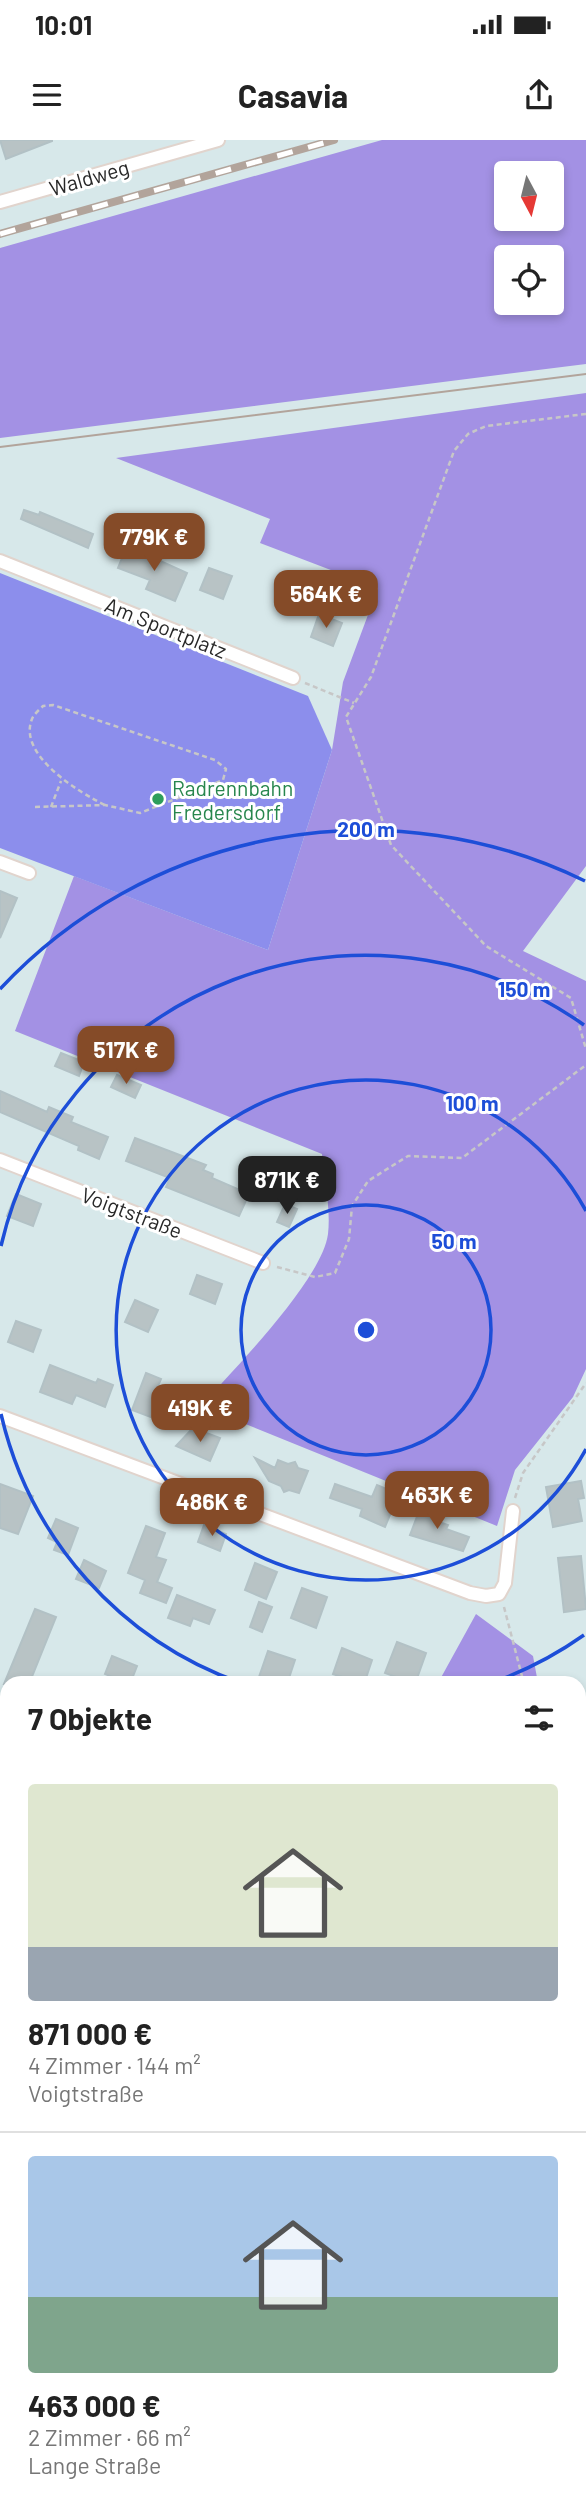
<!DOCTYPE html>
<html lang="de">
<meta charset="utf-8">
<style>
:root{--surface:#fff;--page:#f2f2f2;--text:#222;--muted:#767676;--line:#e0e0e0;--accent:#854b28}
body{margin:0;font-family:Barlow,sans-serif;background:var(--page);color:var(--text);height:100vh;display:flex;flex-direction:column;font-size:26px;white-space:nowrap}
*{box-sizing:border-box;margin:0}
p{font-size:23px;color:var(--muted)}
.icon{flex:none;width:38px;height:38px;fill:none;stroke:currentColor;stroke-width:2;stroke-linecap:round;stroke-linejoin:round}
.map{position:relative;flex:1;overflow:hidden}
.side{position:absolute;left:0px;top:1536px;width:586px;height:842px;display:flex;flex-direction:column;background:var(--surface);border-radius:21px 21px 0 0;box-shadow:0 4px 10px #0003}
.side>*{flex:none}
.needle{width:46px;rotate:173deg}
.tools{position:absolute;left:494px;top:21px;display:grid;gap:14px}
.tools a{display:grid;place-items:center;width:70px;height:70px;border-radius:7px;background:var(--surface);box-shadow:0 4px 10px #0003;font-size:35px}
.price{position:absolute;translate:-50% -60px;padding:0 16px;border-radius:14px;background:var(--accent);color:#fff;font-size:23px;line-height:46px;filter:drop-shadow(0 2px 4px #0008)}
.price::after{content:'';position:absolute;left:50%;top:42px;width:21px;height:16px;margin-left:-10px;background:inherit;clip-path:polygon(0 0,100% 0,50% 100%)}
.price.on{background:#222;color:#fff}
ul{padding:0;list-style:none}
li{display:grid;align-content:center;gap:14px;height:371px;padding:0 28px}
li+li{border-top:2px solid var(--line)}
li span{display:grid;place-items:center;height:217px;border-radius:7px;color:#555}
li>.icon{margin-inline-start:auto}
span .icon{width:126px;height:126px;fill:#fffc;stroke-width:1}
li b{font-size:30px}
h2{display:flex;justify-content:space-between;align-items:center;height:84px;padding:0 28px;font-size:30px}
.status{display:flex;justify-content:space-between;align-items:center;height:49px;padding:0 35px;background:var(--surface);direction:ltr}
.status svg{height:19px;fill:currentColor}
header{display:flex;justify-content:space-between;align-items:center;height:91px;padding:0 28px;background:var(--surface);font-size:32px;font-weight:700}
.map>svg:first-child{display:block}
</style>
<div class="status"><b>10:01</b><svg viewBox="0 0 49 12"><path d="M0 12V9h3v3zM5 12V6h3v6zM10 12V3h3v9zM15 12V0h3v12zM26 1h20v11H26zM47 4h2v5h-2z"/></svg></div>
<header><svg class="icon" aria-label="menu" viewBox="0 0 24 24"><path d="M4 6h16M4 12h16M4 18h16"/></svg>Casavia<svg class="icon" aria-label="share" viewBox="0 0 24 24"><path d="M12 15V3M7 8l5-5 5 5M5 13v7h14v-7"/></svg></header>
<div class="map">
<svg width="586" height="2377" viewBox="0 0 586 2377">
<rect width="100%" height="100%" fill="#d7e8ea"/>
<path fill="#a391e4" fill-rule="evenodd" d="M382 0H586V224L0 298V108ZM506 33H551V79H506ZM506 117H551V163H506Z
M586 253V726L523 811 586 841V1229L573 1257 515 1330 497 1386 201 1266C233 1230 322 1140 328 1094 331 1068 324 1039 322 1014L15 891 74 736 268 810 332 610 343 542 378 448 260 403 270 379 116 318Z
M476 1474 533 1516 538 1543H438Z"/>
<path fill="#8c8eec" d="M0 433 308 556 332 610 268 810 0 708Z"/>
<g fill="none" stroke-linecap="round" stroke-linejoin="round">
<path stroke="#f1667e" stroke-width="5" d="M579 2236 586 2239"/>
</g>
<path fill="#b8c3c5" stroke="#b2c1c5" stroke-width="2" d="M0 0H52V1L6 19Z
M24 370 39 375 40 372 93 394 88 408 21 379Z
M127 406 187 433 175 461 146 449 150 440 118 428Z
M209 428 232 436 223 459 200 450Z
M319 474 342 483 333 506 311 497Z
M0 751 17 758 0 798Z
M61 913 84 922 79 936 55 926Z
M117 935 141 945 135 958 111 947Z
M0 951 47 972 49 967 73 977 71 982 108 997 99 1019 78 1010 79 1006 0 972Z
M135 998 206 1025 203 1030 213 1034 212 1038 249 1054 239 1076 166 1047 170 1038 126 1021Z
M16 1054 41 1064 33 1086 7 1076Z
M285 1064 297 1069 289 1087 277 1082Z
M197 1135 222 1144 215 1164 190 1154Z
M135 1160 158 1170 148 1192 125 1182Z
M16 1181 41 1190 33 1212 8 1202Z
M50 1225 96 1243 98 1239 113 1245 105 1267 76 1255 72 1264 40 1252Z
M146 1233 161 1239 157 1248 167 1252 156 1279 132 1270Z
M193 1288 220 1298 210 1321 176 1306Z
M255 1318 275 1328 278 1320 288 1324 295 1322 298 1328 308 1331 299 1353 289 1350 284 1352 281 1346 269 1341Z
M581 1341 584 1358 578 1359 582 1381 553 1387 546 1347Z
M0 1344 33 1356 18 1394 0 1388Z
M335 1344 372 1357 377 1345 389 1350 386 1356 396 1360 385 1387 360 1376 362 1369 330 1358Z
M423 1369 441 1376 439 1382 448 1385 446 1389 469 1397 463 1411 410 1395 418 1374 421 1376Z
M56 1379 78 1388 68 1415 54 1410 57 1402 48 1398Z
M204 1385 226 1394 220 1411 198 1402Z
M146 1386 165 1393 156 1417 166 1420 157 1442 172 1448 166 1463 140 1453 145 1440 128 1433Z
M581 1416 586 1469 564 1472 558 1418Z
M84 1420 106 1431 99 1448 76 1439Z
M255 1423 277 1432 266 1459 245 1450Z
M302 1448 327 1457 316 1488 291 1478Z
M177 1455 215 1470 209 1484 193 1478 190 1486 168 1478Z
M259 1462 272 1467 262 1492 250 1487Z
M35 1469 56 1477 29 1544H4Z
M397 1502 426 1513 415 1544 385 1533Z
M342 1508 372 1520 364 1544 333 1534Z
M268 1511 295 1520 287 1544 258 1540Z
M112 1516 137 1526 130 1544 105 1534Z"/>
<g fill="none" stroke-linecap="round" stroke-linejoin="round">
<defs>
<path id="street" d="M0 62 218 0
M0 421 293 538
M0 722 29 733
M0 1020 263 1123
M0 1276 470 1453 486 1456 499 1454 505 1443 513 1371
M0 1605 7 1608
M0 1905 7 1908
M0 2219 7 2222
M251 2371 256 2377"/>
</defs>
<use href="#street" stroke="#e1d4cd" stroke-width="16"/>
<path stroke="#c7c7c7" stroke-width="2.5" stroke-dasharray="5 3.5" stroke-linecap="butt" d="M586 274 486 286 468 294 454 311 371 537 346 577 391 705 486 806 571 858 586 909
M305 543 354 563
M35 667 105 665 140 673 223 640 226 629 215 620 53 565 43 566C40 569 34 574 32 579 17 615 80 653 105 665
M51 667 61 641
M277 1127 315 1137 335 1133 349 1099 352 1066 368 1041 408 1016 462 1018 586 925
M515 1358 523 1333 586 1243
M504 1467 524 1544
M579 1883 586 1887
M579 1920 585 2048 582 2103 586 2129
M579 2211 586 2212
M13 2377 19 2371
M82 2377 83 2371"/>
<use href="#street" stroke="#fff" stroke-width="12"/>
<path stroke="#b2a49b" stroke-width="2" d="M0 307 586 234"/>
<defs>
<path id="rail" d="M0 94 334 0"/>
</defs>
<use href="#rail" stroke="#b2a49b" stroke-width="8"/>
<use href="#rail" stroke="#fff" stroke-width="5" stroke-dasharray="16" stroke-linecap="butt"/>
</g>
<g fill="none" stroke="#1d4ed8" stroke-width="3.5">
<circle cx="366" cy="1190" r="125"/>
<path d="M586 1309A250 250 0 1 1 586 1071"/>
<path d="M584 1495A375 375 0 0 1 491 1543M241 1543A375 375 0 0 1 1 1274M1 1106A375 375 0 0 1 584 885"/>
<path d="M0 849A500 500 0 0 1 585 741"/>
</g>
<circle fill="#2e9e5b" stroke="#fff" stroke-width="2.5" cx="158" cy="659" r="7"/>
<g text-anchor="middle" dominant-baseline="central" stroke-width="6" stroke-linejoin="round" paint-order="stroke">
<g font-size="21" fill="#272727" stroke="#fff">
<text transform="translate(89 37) rotate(-16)">Waldweg</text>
<text transform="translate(166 487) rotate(22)">Am Sportplatz</text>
<text transform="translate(132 1072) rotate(21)">Voigtstraße</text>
</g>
<g font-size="21" fill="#27864d" stroke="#fff" text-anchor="start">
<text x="172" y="647">Radrennbahn<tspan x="172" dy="24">Fredersdorf</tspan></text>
</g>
</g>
<circle cx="366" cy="1190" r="10" fill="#1d4ed8" stroke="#fff" stroke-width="3.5"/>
<g font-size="21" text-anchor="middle" font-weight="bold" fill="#1d4ed8" stroke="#fff" stroke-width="6" stroke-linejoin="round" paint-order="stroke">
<text x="366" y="697">200 m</text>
<text x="524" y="857">150 m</text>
<text x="472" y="971">100 m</text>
<text x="454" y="1109">50 m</text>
</g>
</svg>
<div class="tools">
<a><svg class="needle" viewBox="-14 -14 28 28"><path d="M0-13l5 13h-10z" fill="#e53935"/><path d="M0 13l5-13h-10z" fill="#767676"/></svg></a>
<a><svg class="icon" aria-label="locate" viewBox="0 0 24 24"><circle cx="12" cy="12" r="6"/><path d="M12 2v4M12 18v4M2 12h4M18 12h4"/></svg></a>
</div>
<b class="price" style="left:154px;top:433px">779K €</b>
<b class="price" style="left:326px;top:490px">564K €</b>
<b class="price" style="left:126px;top:946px">517K €</b>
<b class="price on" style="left:287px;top:1076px">871K €</b>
<b class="price" style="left:200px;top:1304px">419K €</b>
<b class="price" style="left:437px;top:1391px">463K €</b>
<b class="price" style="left:212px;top:1398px">486K €</b>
<section class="side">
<h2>7 Objekte<svg class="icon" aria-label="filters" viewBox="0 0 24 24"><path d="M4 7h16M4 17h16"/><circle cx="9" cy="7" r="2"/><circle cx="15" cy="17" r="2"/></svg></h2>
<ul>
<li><span style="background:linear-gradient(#dfe7d0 75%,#9aa5b1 0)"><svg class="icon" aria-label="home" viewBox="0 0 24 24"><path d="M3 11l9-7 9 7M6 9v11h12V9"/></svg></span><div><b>871 000 €</b><p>4 Zimmer · 144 m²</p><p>Voigtstraße</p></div></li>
<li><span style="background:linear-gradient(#a9c7e8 65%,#7fa58c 0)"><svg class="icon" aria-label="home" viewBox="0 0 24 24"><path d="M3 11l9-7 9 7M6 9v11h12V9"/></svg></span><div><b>463 000 €</b><p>2 Zimmer · 66 m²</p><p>Lange Straße</p></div></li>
</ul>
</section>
</div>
